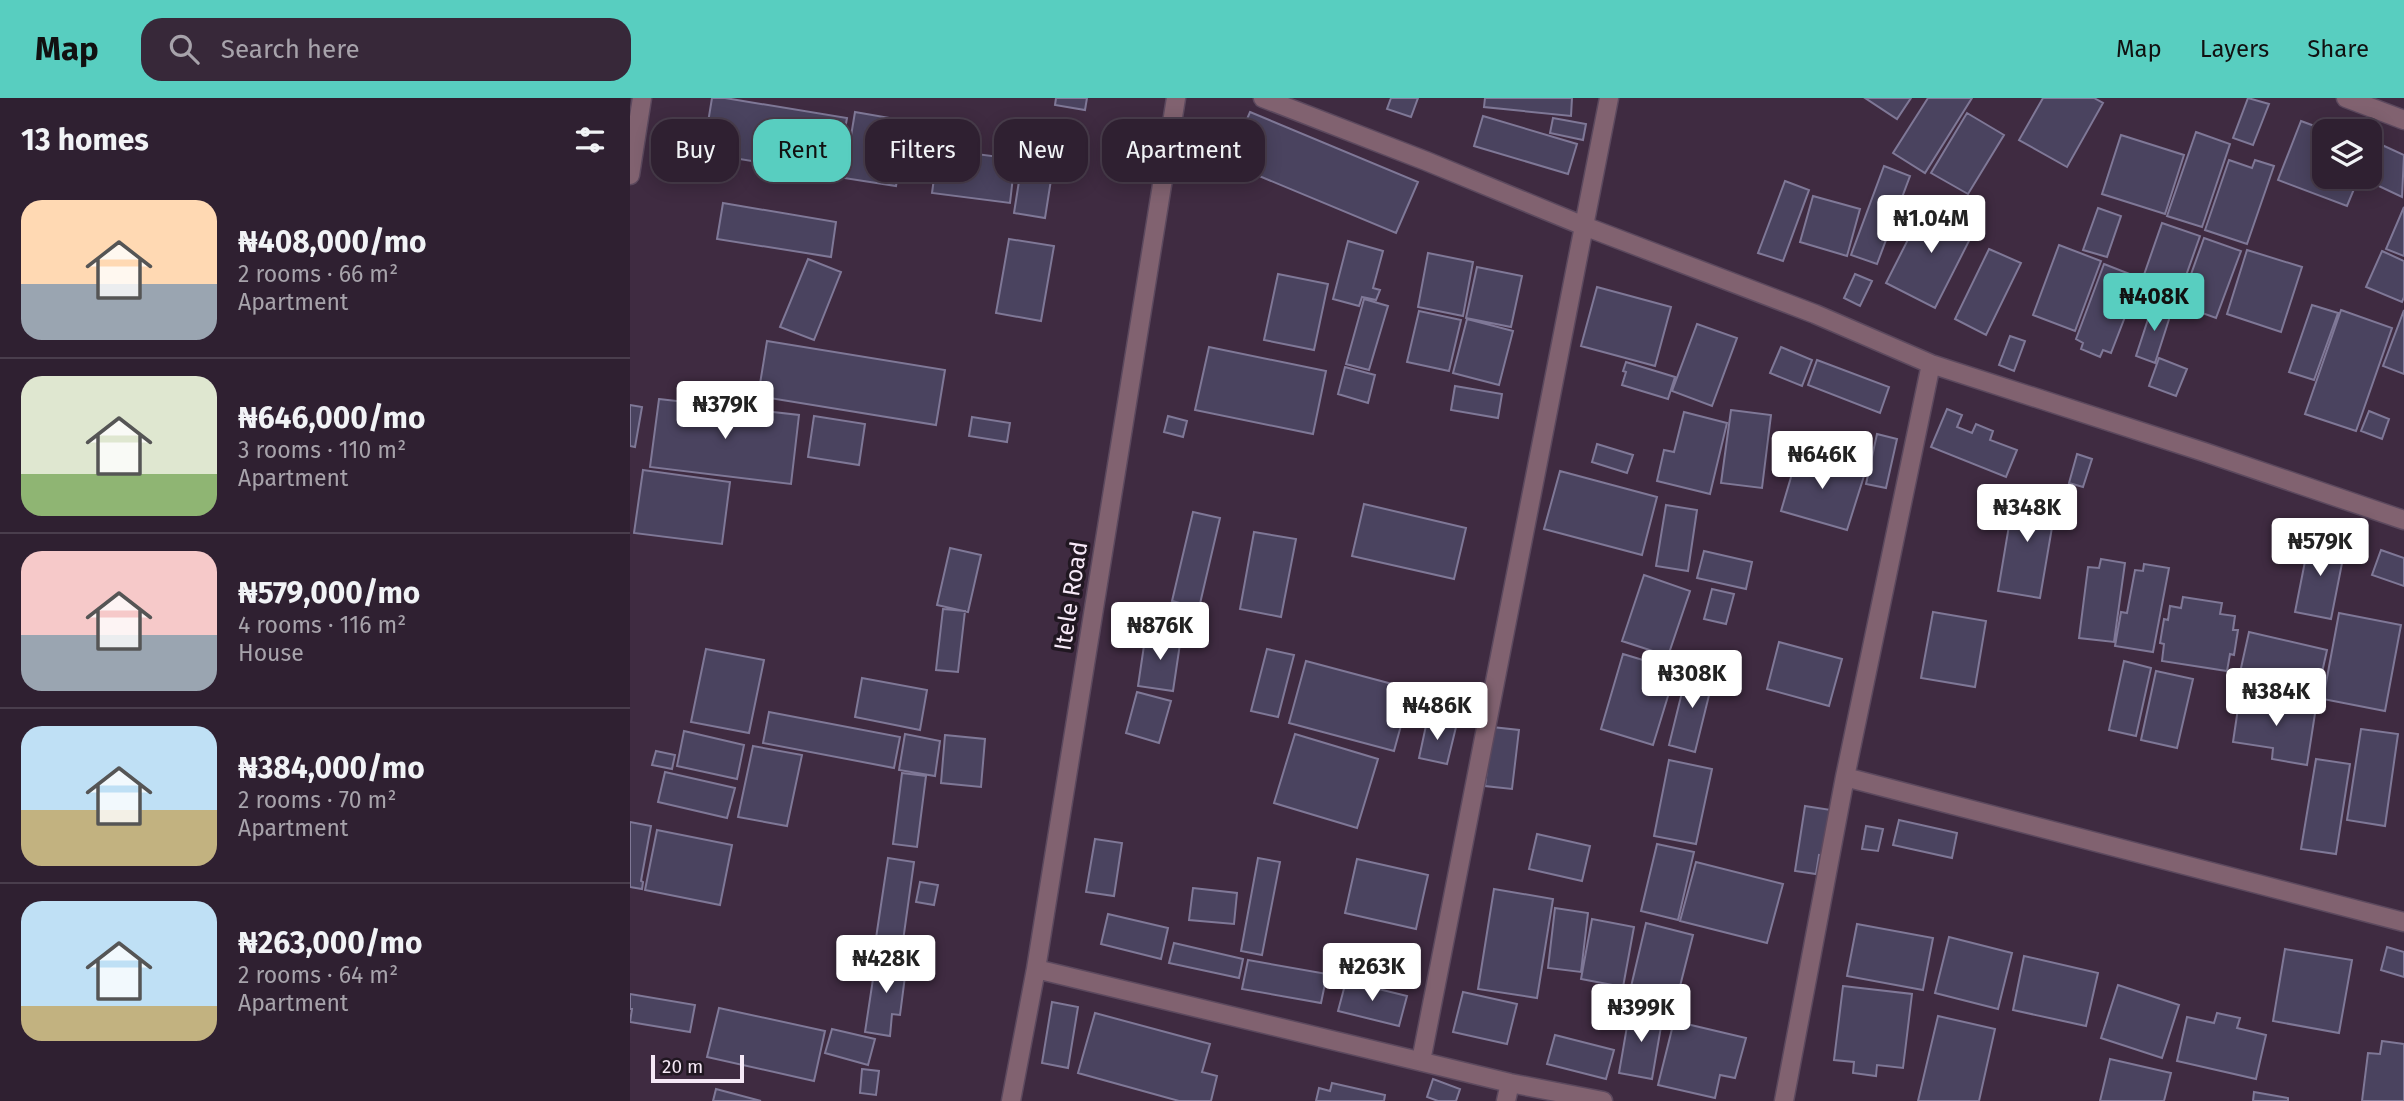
<!DOCTYPE html>
<meta charset="utf-8">
<style>
:root{--surface:#2f2031;--page:#372839;--text:#f1f3f6;--muted:#a7a3ab;--line:#4a3e4d;--accent:#58cec0}
body{margin:0;font-family:"Fira Sans",sans-serif;background:var(--page);color:var(--text);height:100vh;display:flex;flex-direction:column;font-size:26px;white-space:nowrap}
*{box-sizing:border-box;margin:0}
p{font-size:23px;color:var(--muted)}
.icon{flex:none;width:38px;height:38px;fill:none;stroke:currentColor;stroke-width:2;stroke-linecap:round;stroke-linejoin:round}
.map{position:relative;flex:1;overflow:hidden}
.details{display:flex;flex-direction:column;background:var(--surface);width:630px}
.details>*{flex:none}
.banner{position:absolute;left:21px;top:21px;width:665px;height:63px;display:flex;gap:14px}
.buttons{position:absolute;left:1682px;top:21px;display:grid;gap:14px}
.buttons a{display:grid;place-items:center;width:70px;height:70px;border-radius:14px;background:var(--surface);box-shadow:0 4px 18px #0003,0 0 0 2px var(--line);font-size:35px}
.scale{position:absolute;left:21px;bottom:18px;width:93px;box-sizing:border-box;padding-left:7px;border:4px solid #f5e8f6;border-top:0;font-size:19px;line-height:24px;white-space:nowrap;color:#f5e8f6;-webkit-text-stroke:5px #201721;paint-order:stroke}
.price{position:absolute;translate:-50% -60px;padding:0 16px;border-radius:7px;background:#fff;color:#222;font-size:23px;line-height:46px;filter:drop-shadow(0 2px 4px #0008)}
.price::after{content:'';position:absolute;left:50%;top:42px;width:21px;height:16px;margin-left:-10px;background:inherit;clip-path:polygon(0 0,100% 0,50% 100%)}
.price.selected{background:var(--accent);color:#111}
ul{padding:0;list-style:none}
li{display:flex;align-items:center;gap:21px;height:175px;padding:0 21px}
li+li{border-top:2px solid var(--line)}
li span{display:grid;place-items:center;flex:none;width:196px;height:140px;border-radius:21px;color:#555}
li>.icon{margin-inline-start:auto}
span .icon{width:84px;height:84px;fill:#fffc;stroke-width:1}
li b{font-size:30px}
h2{display:flex;justify-content:space-between;align-items:center;height:84px;padding:0 21px;font-size:30px}
.pill{padding:0 24px;border-radius:21px;background:var(--surface);box-shadow:0 4px 18px #0003,0 0 0 2px var(--line);font-size:24px;line-height:63px}
.pill.selected{background:var(--accent);color:#111}
header{display:flex;align-items:center;gap:42px;box-sizing:border-box;height:98px;padding:0 35px;background:var(--accent);color:#111}
header strong{font-size:33px}
nav{display:flex;gap:38px;margin-inline-start:auto;font-size:24px}
.search{width:490px;height:63px;background:var(--page);display:flex;align-items:center;gap:18px;box-sizing:border-box;padding:0 24px;border-radius:21px;color:var(--muted);font-size:26px}
main{display:flex;flex:1;min-height:0}
.map>svg:first-child{display:block}
</style>
<header>
<strong>Map</strong>
<div class="search"><svg class="icon" aria-label="search" viewBox="0 0 24 24"><circle cx="10" cy="10" r="6"/><path d="M15 15l6 6"/></svg>Search here</div>
<nav><a>Map</a><a>Layers</a><a>Share</a></nav>
</header>
<main>
<section class="details">
<h2>13 homes<svg class="icon" aria-label="filters" viewBox="0 0 24 24"><path d="M4 7h16M4 17h16"/><circle cx="9" cy="7" r="2"/><circle cx="15" cy="17" r="2"/></svg></h2>
<ul>
<li><span style="background:linear-gradient(#ffd9b3 60%,#9aa5b1 0)"><svg class="icon" aria-label="home" viewBox="0 0 24 24"><path d="M3 11l9-7 9 7M6 9v11h12V9"/></svg></span><div><b>₦408,000/mo</b><p>2 rooms · 66 m²</p><p>Apartment</p></div></li>
<li><span style="background:linear-gradient(#dfe7d0 70%,#8fb573 0)"><svg class="icon" aria-label="home" viewBox="0 0 24 24"><path d="M3 11l9-7 9 7M6 9v11h12V9"/></svg></span><div><b>₦646,000/mo</b><p>3 rooms · 110 m²</p><p>Apartment</p></div></li>
<li><span style="background:linear-gradient(#f6c9c9 60%,#9aa5b1 0)"><svg class="icon" aria-label="home" viewBox="0 0 24 24"><path d="M3 11l9-7 9 7M6 9v11h12V9"/></svg></span><div><b>₦579,000/mo</b><p>4 rooms · 116 m²</p><p>House</p></div></li>
<li><span style="background:linear-gradient(#bfe0f5 60%,#c2b280 0)"><svg class="icon" aria-label="home" viewBox="0 0 24 24"><path d="M3 11l9-7 9 7M6 9v11h12V9"/></svg></span><div><b>₦384,000/mo</b><p>2 rooms · 70 m²</p><p>Apartment</p></div></li>
<li><span style="background:linear-gradient(#bfe0f5 75%,#c2b280 0)"><svg class="icon" aria-label="home" viewBox="0 0 24 24"><path d="M3 11l9-7 9 7M6 9v11h12V9"/></svg></span><div><b>₦263,000/mo</b><p>2 rooms · 64 m²</p><p>Apartment</p></div></li>
</ul>
</section>
<div class="map">
<svg width="1774" height="1003" viewBox="0 0 1774 1003">
<rect width="100%" height="100%" fill="#3f2b41"/>
<path fill="#4a435f" stroke="#7f7897" stroke-width="2" d="M82 0H95L217 20 207 77 73 55Z
M426 0H457L455 12 425 7Z
M761 0H788L781 19 757 11Z
M855 0H942L941 18 854 9Z
M1235 0H1281L1267 21Z
M1298 0H1342L1295 75 1263 55Z
M1413 0H1464L1473 5 1437 69 1389 42Z
M1618 0 1639 6 1623 47 1603 40Z
M225 14 277 23 266 88 214 80Z
M620 14 788 84 766 135 598 65Z
M1337 15 1374 37 1338 96 1301 75Z
M853 18 947 46 938 76 844 48Z
M923 20 956 26 953 42 920 35Z
M1671 23 1698 33H1694V79H1729L1717 108 1648 82Z
M1566 34 1600 46 1572 129 1537 118Z
M1491 37 1554 57 1535 116 1472 96Z
M395 45 426 50 415 120 384 115Z
M1752 47 1774 57 1772 99 1736 82 1740 79Z
M308 51 385 61 380 105 302 95Z
M1599 62 1622 70 1625 62 1644 68 1617 146 1575 132Z
M1254 68 1280 78 1247 166 1221 157Z
M1155 83 1179 92 1153 163 1128 155Z
M1183 98 1230 111 1217 158 1170 144Z
M1297 104 1346 129 1305 210 1256 185Z
M93 105 206 124 201 159 87 141Z
M1774 109V158L1756 151Z
M1468 110 1491 118 1477 159 1453 152Z
M1532 125 1570 138 1546 206 1508 194Z
M1574 140 1611 153 1586 220 1550 207Z
M379 141 424 148 411 223 366 215Z
M718 143 753 153 743 190 750 192 746 202 732 199 729 208 703 201Z
M1429 147 1471 163 1445 233 1403 217Z
M1359 151 1391 165 1356 237 1325 221Z
M1617 152 1672 169 1651 234 1597 216Z
M1752 153 1774 163V199L1772 204 1736 189Z
M798 155 843 164 833 218 788 209Z
M178 161 211 174 184 242 150 229Z
M1474 166 1510 180 1481 255 1473 252 1470 259 1451 251 1453 245 1446 241Z
M847 169 892 178 881 229 836 220Z
M648 176 698 186 684 252 634 242Z
M1225 176 1242 183 1230 208 1214 200Z
M967 189 1041 209 1025 268 951 248Z
M734 201 758 208 739 272 716 266Z
M1523 206 1542 212 1525 265 1506 258Z
M1682 207 1708 215 1684 282 1659 274Z
M1711 212 1762 230 1726 333 1675 316Z
M1774 212V276L1753 268Z
M789 213 831 222 819 273 777 264Z
M837 221 883 233 869 287 823 275Z
M1067 226 1107 240 1082 308 1042 293Z
M1380 238 1395 243 1384 273 1369 267Z
M137 243 315 272 306 327 128 298Z
M579 249 696 273 683 336 565 312Z
M1151 249 1182 262 1172 288 1140 275Z
M1529 260 1557 271 1546 298 1519 288Z
M1187 262 1259 289 1250 315 1178 287Z
M996 264 1045 279 1038 301 992 287 996 274 993 273Z
M715 269 745 277 738 305 708 296Z
M825 288 872 296 868 320 821 312Z
M29 301 169 317 161 386 20 369Z
M0 307 12 309 5 349 0 348Z
M1317 311 1332 317 1327 329 1342 335 1346 326 1363 333 1360 342 1387 352 1376 379 1301 349Z
M1101 312 1141 317 1132 390 1091 385Z
M1739 313 1759 321 1752 341 1731 333Z
M1054 314 1097 325 1080 396 1027 383 1034 352 1044 354Z
M184 318 235 326 229 367 178 359Z
M538 318 557 323 553 339 534 334Z
M342 319 380 325 377 344 339 338Z
M1247 336 1267 341 1256 390 1236 386Z
M967 346 1003 357 997 375 962 364Z
M1175 351 1199 358 1196 367 1234 378 1217 432 1151 413 1167 359 1173 360Z
M1447 356 1462 361 1453 389 1439 385Z
M13 372 100 384 92 446 4 435Z
M930 373 1027 399 1012 457 914 431Z
M1385 392 1427 400 1410 500 1368 493Z
M734 406 836 430 824 481 722 458Z
M1036 407 1067 412 1058 473 1026 468Z
M563 414 590 420 569 510 542 503Z
M624 434 666 441 651 519 610 511Z
M1680 438 1716 445 1701 521 1665 514Z
M320 450 351 457 338 514 307 507Z
M1751 452 1774 460V488L1742 477Z
M1074 453 1122 464 1116 491 1067 480Z
M1471 461 1495 465 1484 544 1449 540 1458 469 1469 470Z
M1514 466 1539 470 1523 554 1485 548 1491 514 1497 515 1505 472 1513 473Z
M1014 477 1060 493 1038 558 992 543Z
M1082 491 1104 496 1096 526 1074 521Z
M1553 499 1592 505 1590 516 1605 518 1603 532H1608L1604 557 1600 556 1597 573 1532 563 1534 546 1530 545 1534 521 1538 522 1540 508 1551 510Z
M313 511 335 513 328 574 306 572Z
M1303 514 1356 523 1345 589 1291 580Z
M1709 515 1771 527 1755 613 1693 601Z
M516 534 551 539 543 593 508 588Z
M1619 534 1697 552 1687 597 1609 579Z
M1149 544 1212 561 1199 608 1137 591Z
M76 551 134 562 119 635 61 624Z
M637 551 664 557 648 619 621 613Z
M993 556 1046 572 1023 647 971 631Z
M676 563 781 591 764 653 659 625Z
M1494 563 1521 570 1506 638 1479 632Z
M1058 570 1084 577 1065 654 1039 647Z
M1526 573 1563 581 1547 650 1511 642Z
M232 580 297 592 290 632 225 619Z
M507 594 541 603 529 645 496 635Z
M1610 597 1686 609 1677 667 1642 661 1643 650 1603 644Z
M139 614 270 639 264 670 133 645Z
M797 623 826 629 817 666 789 660Z
M862 629 889 632 882 691 855 688Z
M1731 631 1768 636 1755 728 1717 722Z
M54 633 114 647 107 681 47 668Z
M275 636 310 643 305 678 269 672Z
M665 636 748 661 727 730 644 705Z
M315 637 355 641 351 689 311 685Z
M123 648 172 657 157 728 108 719Z
M26 653 45 657 42 671 22 667Z
M1686 661 1720 666 1706 756 1671 751Z
M1039 662 1082 671 1066 746 1024 738Z
M35 674 105 690 97 720 28 704Z
M272 675 296 678 287 749 263 746Z
M1175 708 1201 712 1194 758 1189 757 1186 776 1165 773Z
M1269 722 1327 735 1322 760 1263 747Z
M0 724 21 728 11 783 13 784 12 791 0 789Z
M1236 728 1253 731 1248 753 1232 751Z
M27 732 102 747 90 807 15 792Z
M907 736 960 748 952 783 899 771Z
M465 741 492 745 484 798 456 794Z
M1027 746 1064 754 1048 822 1011 813Z
M258 760 284 764 273 843 246 840Z
M628 760 650 764 632 857 611 853Z
M727 761 798 777 786 831 715 815Z
M1066 764 1153 786 1137 845 1050 823Z
M290 784 308 787 304 807 286 804Z
M563 790 607 795 604 826 559 822Z
M864 791 923 801 907 900 848 891Z
M925 810 958 815 951 874 918 870Z
M478 816 538 830 531 861 471 846Z
M962 821 1004 829 993 889 951 881Z
M1016 825 1063 837 1046 904 1000 893Z
M1227 826 1303 840 1293 892 1217 878Z
M1319 839 1382 855 1368 911 1305 895Z
M544 845 613 861 609 880 539 865Z
M1757 849 1774 854V879L1751 872Z
M1655 851 1722 862 1709 935 1643 923Z
M1394 858 1468 875 1456 928 1383 912Z
M246 861 277 863 270 917 262 916 260 938 235 934Z
M618 862 697 876 691 905 612 891Z
M716 883 777 898 769 928 708 913Z
M1488 887 1549 907 1532 960 1471 940Z
M1213 888 1282 896 1273 970 1247 967 1246 978 1223 975 1224 964 1204 962Z
M833 894 887 906 877 946 823 934Z
M0 896 65 907 60 934 0 924 2 911H0Z
M422 904 448 909 438 970 412 965Z
M89 910 195 933 184 983 77 959Z
M1000 911 1033 917 1022 981 989 975Z
M465 915 580 946 572 974 587 978 581 1003H549L448 975Z
M1587 915 1610 920 1607 930 1636 937 1626 981 1547 963 1557 919 1584 925Z
M1308 918 1365 931 1349 1003H1288Z
M1044 923 1116 940 1105 980 1090 977 1085 1000 1028 987Z
M202 931 245 941 238 967 195 955Z
M925 937 984 952 976 981 917 966Z
M1752 943 1774 946V1003H1732L1738 955 1750 956Z
M1480 961 1541 975 1534 1003H1470Z
M232 971 249 973 246 997 230 995Z
M803 981 830 991 826 1003H808L797 999Z
M702 985 755 997 754 1003H686L689 990 700 993Z
M86 991 131 1003H83Z
M1624 994 1658 1000V1003H1623Z"/>
<g fill="none" stroke-linecap="round" stroke-linejoin="round">
<defs>
<path id="street" d="M633 0 796 63 954 128 1185 216 1301 266 1574 354 1774 422
M1716 0 1774 22
M0 77 12 0
M1215 679 1774 824
M406 871 880 985 973 1003
M791 963 979 0
M381 1003 406 871 546 0
M876 1003 880 985
M1154 1003 1215 679 1301 266"/>
</defs>
<use href="#street" stroke="#5c495e" stroke-width="21"/>
<use href="#street" stroke="#816270" stroke-width="18"/>
</g>
<g text-anchor="middle" dominant-baseline="central" stroke-width="7" stroke-linejoin="round" paint-order="stroke">
<g font-size="24" fill="#f5e8f6" stroke="#201721">
<text transform="translate(441 498) rotate(-81)">Itele Road</text>
</g>
</g>
</svg>
<div class="buttons">
<a><svg class="icon" aria-label="layers" viewBox="0 0 24 24"><path d="M12 4l9 5-9 5-9-5zM3 14l9 5 9-5"/></svg></a>
</div>
<div class="scale">20 m</div>
<b class="price" style="left:1301px;top:157px">₦1.04M</b>
<b class="price selected" style="left:1524px;top:235px">₦408K</b>
<b class="price" style="left:95px;top:343px">₦379K</b>
<b class="price" style="left:1192px;top:393px">₦646K</b>
<b class="price" style="left:1397px;top:446px">₦348K</b>
<b class="price" style="left:1690px;top:480px">₦579K</b>
<b class="price" style="left:530px;top:564px">₦876K</b>
<b class="price" style="left:1062px;top:612px">₦308K</b>
<b class="price" style="left:1646px;top:630px">₦384K</b>
<b class="price" style="left:807px;top:644px">₦486K</b>
<b class="price" style="left:256px;top:897px">₦428K</b>
<b class="price" style="left:742px;top:905px">₦263K</b>
<b class="price" style="left:1011px;top:946px">₦399K</b>
<div class="banner">
<a class="pill">Buy</a>
<a class="pill selected">Rent</a>
<a class="pill">Filters</a>
<a class="pill">New</a>
<a class="pill">Apartment</a>
</div>
</div>
</main>
